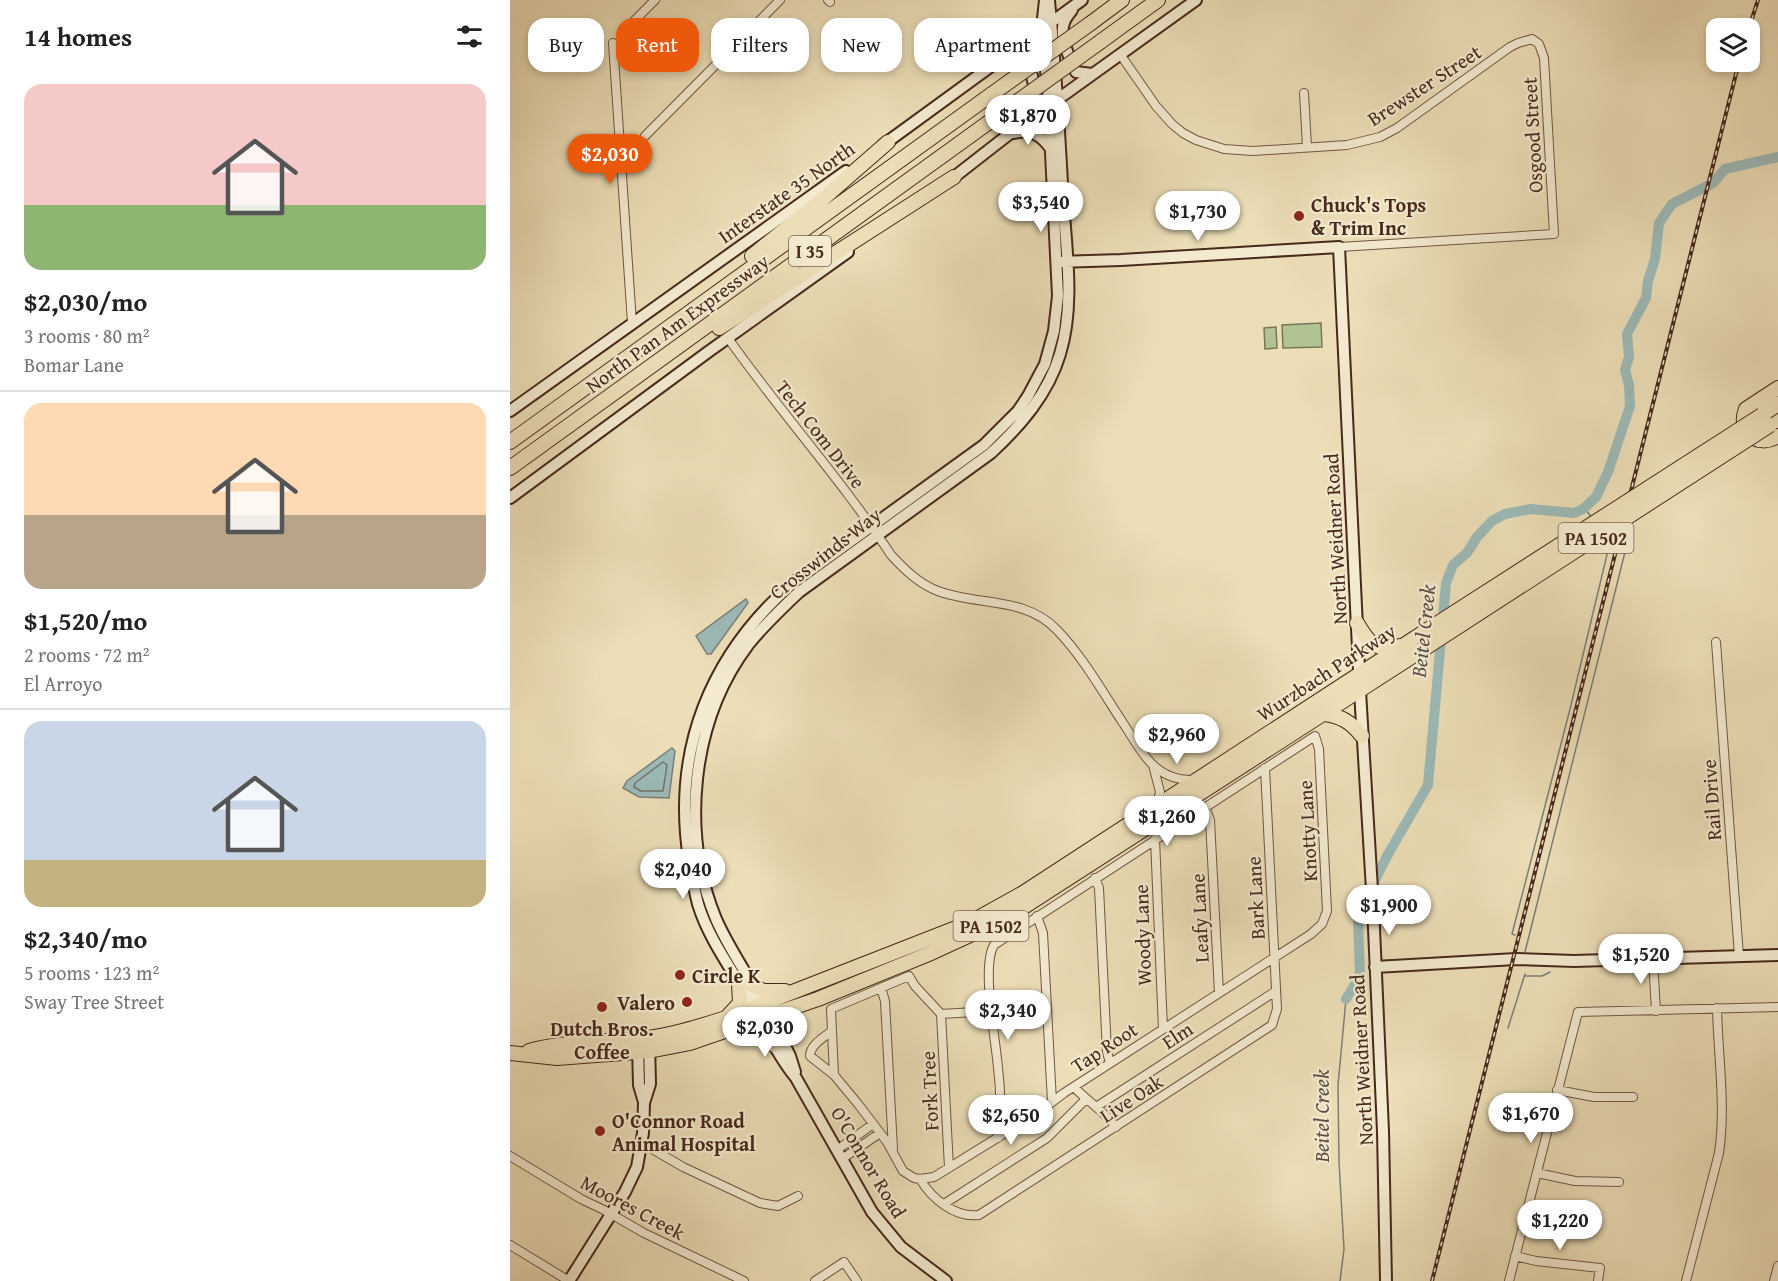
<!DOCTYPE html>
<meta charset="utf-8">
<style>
:root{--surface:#fff;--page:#f6f6f6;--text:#222;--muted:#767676;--line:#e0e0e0;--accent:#ea580c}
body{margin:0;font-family:"Gentium Book Plus",serif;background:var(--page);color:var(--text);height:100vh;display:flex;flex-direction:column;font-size:22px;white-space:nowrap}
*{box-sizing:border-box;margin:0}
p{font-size:20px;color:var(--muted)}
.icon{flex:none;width:33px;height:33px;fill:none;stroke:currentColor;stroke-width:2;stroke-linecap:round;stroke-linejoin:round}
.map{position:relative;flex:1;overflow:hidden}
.side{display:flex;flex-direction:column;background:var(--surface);width:510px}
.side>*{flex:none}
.guide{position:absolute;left:18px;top:18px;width:570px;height:54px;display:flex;gap:12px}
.buttons{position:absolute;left:1196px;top:18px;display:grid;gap:12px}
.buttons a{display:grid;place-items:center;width:54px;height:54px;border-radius:12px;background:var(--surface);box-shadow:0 3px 9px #0003;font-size:30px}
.price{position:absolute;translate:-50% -51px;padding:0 14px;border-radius:21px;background:#fff;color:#222;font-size:20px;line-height:39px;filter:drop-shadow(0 2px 3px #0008)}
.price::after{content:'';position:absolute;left:50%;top:36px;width:18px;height:14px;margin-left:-9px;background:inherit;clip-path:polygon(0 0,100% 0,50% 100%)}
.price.active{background:var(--accent);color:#fff}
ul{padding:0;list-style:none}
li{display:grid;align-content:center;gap:12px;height:318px;padding:0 24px}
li+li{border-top:2px solid var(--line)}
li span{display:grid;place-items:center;height:186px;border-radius:18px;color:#555}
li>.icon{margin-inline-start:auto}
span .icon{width:108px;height:108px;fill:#fffc;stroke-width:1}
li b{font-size:26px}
h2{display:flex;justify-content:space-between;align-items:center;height:72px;padding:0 24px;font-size:26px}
.tag{padding:0 21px;border-radius:18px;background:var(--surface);box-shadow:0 3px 9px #0003;font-size:21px;line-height:54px}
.tag.active{background:var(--accent);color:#fff}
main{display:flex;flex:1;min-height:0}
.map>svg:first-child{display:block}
</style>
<main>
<section class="side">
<h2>14 homes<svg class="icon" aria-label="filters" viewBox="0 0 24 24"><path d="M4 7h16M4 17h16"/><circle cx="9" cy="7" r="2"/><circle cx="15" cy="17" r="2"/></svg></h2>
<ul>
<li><span style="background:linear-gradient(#f6c9c9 65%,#8fb573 0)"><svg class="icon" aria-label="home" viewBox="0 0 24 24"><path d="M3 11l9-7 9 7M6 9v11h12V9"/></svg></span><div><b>$2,030/mo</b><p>3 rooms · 80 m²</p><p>Bomar Lane</p></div></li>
<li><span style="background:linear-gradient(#ffd9b3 60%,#b9a48a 0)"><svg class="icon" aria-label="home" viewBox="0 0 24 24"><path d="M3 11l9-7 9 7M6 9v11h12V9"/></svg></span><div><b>$1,520/mo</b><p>2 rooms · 72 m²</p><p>El Arroyo</p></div></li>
<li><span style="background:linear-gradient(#c9d6e8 75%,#c2b280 0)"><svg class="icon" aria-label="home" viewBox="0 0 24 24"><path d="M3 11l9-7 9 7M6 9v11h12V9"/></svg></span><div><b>$2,340/mo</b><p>5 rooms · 123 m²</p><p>Sway Tree Street</p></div></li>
</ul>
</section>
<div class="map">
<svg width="1268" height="1281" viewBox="0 0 1268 1281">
<rect width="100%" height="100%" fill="#ecdeb7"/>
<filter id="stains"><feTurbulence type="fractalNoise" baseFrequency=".00333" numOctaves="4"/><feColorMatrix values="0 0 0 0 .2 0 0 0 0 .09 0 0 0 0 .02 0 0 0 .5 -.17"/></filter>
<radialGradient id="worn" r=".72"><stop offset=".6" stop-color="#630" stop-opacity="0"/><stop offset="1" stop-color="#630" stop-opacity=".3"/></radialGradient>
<path fill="#b1c293" stroke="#7c7658" stroke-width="1.5" d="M811 323 812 347 773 348 772 325Z
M766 327 767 348 755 349 754 328Z"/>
<path fill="#9cbab8" stroke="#7a807a" stroke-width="1.5" d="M236 599 238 603 201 654H197L186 636Z
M162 748 165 751 159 798 129 797 113 788 117 781Z"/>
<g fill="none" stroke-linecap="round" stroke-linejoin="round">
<path stroke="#72726a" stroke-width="1.5" d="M153 762 157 765 153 791H131L124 787 125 783Z"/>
<path stroke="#7a807a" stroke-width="1.5" d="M1075 508 1081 517
M1005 935 1002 934 1060 709 1100 542 1097 538
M1015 952 1119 536
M1015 976H1032L1040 972
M998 1028 1015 974
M830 1281 834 1249 829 1162 828 1085 836 999"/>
<path stroke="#9cbab8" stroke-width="10" d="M836 999 850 976 848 919 853 904 877 856 918 785 936 583 943 565 957 553 967 537 982 521 995 514 1021 509 1064 513 1073 509 1086 497 1098 472 1120 406 1119 385 1115 370 1119 357 1117 334 1136 298 1138 281 1145 259 1149 223 1162 204 1203 183 1215 169 1268 157"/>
<defs>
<path id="street" d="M318 0 320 2
M120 25 145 0
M103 43 122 323
M610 54 646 106 662 124 673 133 686 140 714 149 743 151 837 145 870 137 887 128 1000 47 1008 43 1022 39 1029 44 1034 58 1044 234 829 247
M794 93 797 147
M135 136 270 0
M218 338C270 412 331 479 381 555 394 569 409 584 428 591 467 606 515 596 547 630 573 657 592 691 613 723 622 736 630 752 642 764 653 775 667 780 682 780
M1206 642 1229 956
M643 765 650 792 647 804
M695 807 700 820 709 993
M645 839 653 1029
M585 878 589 888 597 1052 600 1063
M527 916 533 933 542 1102
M1143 959 1146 1011
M371 988 375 1001 383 1149
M431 1014 439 1168
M431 1014 482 1011
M322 1031C314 1037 300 1045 300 1056L324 1075 348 1104 377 1142 393 1171 404 1178 410 1179 424 1177 529 1112 554 1093 801 934 812 924 817 911 809 749 805 736 484 945C471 966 486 1041 488 1068 491 1091 491 1114 488 1138
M324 1075 321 1009 399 976 405 986 431 1014
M564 1087C577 1101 594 1111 606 1127
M1047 1090 1084 1097H1123
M586 1107 766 991
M132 1143 173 1167 250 1203 268 1206 288 1196
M327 1150 363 1124
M0 1156 71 1199 94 1210 134 1233 234 1281
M332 1159 370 1133
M1027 1173 1065 1181 1109 1182
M410 1179C422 1199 445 1218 469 1215L762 1025 767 1009 755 768
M434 1204 537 1138 576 1099
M0 1245 59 1281
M1005 1256 1026 1261 1090 1268 1088 1281
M305 1281 334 1262 347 1281
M999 1281 1068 1012 1268 1007
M1176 1281 1209 1153C1216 1106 1208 1056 1207 1008
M1264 1281 1268 1266"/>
<path id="secondary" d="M562 10C559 14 555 18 554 23 549 35 560 61 566 72L582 74
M495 58 508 54 518 60 527 97 518 118
M504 133C521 129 531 135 541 149
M373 145 572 0
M439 181 498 135 686 0
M547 262 611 260 829 247 850 691 863 906 873 1131 876 1281
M0 411 336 171
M0 498 198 352 338 252
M865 967 1006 959 1064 961 1268 955
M128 1047 129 1085 134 1102
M285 1072 280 1056C267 1030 253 1004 239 979 228 960 215 940 206 919 170 832 181 721 238 645 253 626 271 609 289 592L481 453C511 425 538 394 550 354 565 305 556 250 553 200 549 133 546 67 539 1
M59 1281 115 1192 127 1167 133 1133 134 1103 140 1084 139 1043
M436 1281 391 1247 362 1212 286 1078C266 1053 253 1024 237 996 220 967 198 937 188 904 184 889 182 874 179 859 162 750 200 655 283 583L474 445 508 411 518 396 535 364 544 331 548 296 538 91 532 28 535 0"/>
<path id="highway" d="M581 23 612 0
M590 42 648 0
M242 256 315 197 378 142
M209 328 444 177
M1268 388 1236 409C1227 431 1247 449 1268 436
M1252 415 1268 404
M0 442 482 94
M0 468 493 112
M847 623C859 644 865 651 890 646
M814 714C831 716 841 722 852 736
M241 984 253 991H275
M218 1016 230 1003 229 984
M225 1031 245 1032 264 1045
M273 1041 274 1023 285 1008
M19 1051C55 1041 94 1042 130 1039 159 1036 188 1027 216 1018L459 923 513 893 911 634
M0 1053 47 1058 139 1051 180 1043 308 999 421 953 495 919 912 650"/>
</defs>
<use href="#street" stroke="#705643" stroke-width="10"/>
<use href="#secondary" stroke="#47291c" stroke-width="14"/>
<use href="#highway" stroke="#47291c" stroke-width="16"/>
<use href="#street" stroke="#f3ead0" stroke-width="8"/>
<use href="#secondary" stroke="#f3ead0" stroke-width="10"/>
<use href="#highway" stroke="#ecdeb7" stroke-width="14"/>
<defs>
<path id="rail" d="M1239 28 1248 0
M922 1281 1229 62"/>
</defs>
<use href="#rail" stroke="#47291c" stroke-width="4"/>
<use href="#rail" stroke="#f3ead0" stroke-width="1.5" stroke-dasharray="4.5" stroke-linecap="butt"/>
<defs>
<path id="highway-bridge" d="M482 94 581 23
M493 112 590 42
M911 634 1252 415
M912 650 1260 425"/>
</defs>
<use href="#highway-bridge" stroke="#47291c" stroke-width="16" stroke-linecap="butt"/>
<use href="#highway-bridge" stroke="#ecdeb7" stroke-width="14"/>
</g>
<g fill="#8f2418" stroke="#f3ead0" stroke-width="2">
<circle cx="789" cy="216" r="6"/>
<circle cx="170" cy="975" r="6"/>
<circle cx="177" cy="1002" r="6"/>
<circle cx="92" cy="1007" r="6"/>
<circle cx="90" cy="1131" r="6"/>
</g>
<g text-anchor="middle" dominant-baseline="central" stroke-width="4.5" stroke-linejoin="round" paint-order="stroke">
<g fill="#f3ead0" stroke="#7b6352" stroke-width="1.5">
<rect x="279" y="236" width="42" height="30" rx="4.5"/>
<rect x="1048.5" y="523" width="75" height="30" rx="4.5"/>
<rect x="443.5" y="911" width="75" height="30" rx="4.5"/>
</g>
<g font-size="18" font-weight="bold" fill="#47291c">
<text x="300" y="251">I 35</text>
<text x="1086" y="538">PA 1502</text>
<text x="481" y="926">PA 1502</text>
</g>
<g font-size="20" fill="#47291c" stroke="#f3ead0">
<text transform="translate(914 85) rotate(-33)">Brewster Street</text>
<text transform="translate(1022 135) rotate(-93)">Osgood Street</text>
<text transform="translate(276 192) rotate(-35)">Interstate 35 North</text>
<text transform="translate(167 323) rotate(-36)">North Pan Am Expressway</text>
<text transform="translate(311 434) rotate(52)">Tech Com Drive</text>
<text transform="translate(825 539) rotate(-93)">North Weidner Road</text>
<text transform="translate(315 553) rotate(-38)">Crosswinds Way</text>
<text transform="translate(816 672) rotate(-33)">Wurzbach Parkway</text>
<text transform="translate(1201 800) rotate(-94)">Rail Drive</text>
<text transform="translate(797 831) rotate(-93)">Knotty Lane</text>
<text transform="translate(745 898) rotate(-93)">Bark Lane</text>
<text transform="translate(689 918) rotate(-93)">Leafy Lane</text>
<text transform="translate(632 935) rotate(-92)">Woody Lane</text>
<text transform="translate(667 1035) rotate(-33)">Elm</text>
<text transform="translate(594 1047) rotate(-33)">Tap Root</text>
<text transform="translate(851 1060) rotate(-93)">North Weidner Road</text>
<text transform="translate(419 1091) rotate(-93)">Fork Tree</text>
<text transform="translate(621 1098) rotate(-33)">Live Oak</text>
<text transform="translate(359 1162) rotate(59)">O'Connor Road</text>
<text transform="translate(123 1207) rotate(28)">Moores Creek</text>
</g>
<g font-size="20" font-weight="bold" fill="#47291c" stroke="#f3ead0" text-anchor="start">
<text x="801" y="204">Chuck's Tops<tspan x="801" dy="23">&amp; Trim Inc</tspan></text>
<text x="182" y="975">Circle K</text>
<text x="165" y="1002" text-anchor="end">Valero</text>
<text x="92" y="1028" text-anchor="middle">Dutch Bros.<tspan x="92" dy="23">Coffee</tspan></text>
<text x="102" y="1120">O'Connor Road<tspan x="102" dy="23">Animal Hospital</tspan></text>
</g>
<g font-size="21" font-style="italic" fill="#5c4d43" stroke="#f3ead0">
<text transform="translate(913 631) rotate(-84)">Beitel Creek</text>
<text transform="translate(811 1116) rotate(-90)">Beitel Creek</text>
</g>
</g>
<rect width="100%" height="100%" filter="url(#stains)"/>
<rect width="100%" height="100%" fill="url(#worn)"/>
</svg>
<div class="buttons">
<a><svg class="icon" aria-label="layers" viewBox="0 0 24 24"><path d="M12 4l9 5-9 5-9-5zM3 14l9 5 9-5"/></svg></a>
</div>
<b class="price" style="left:518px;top:146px">$1,870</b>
<b class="price active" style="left:100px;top:185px">$2,030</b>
<b class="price" style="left:531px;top:233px">$3,540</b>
<b class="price" style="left:688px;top:242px">$1,730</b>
<b class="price" style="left:667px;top:765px">$2,960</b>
<b class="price" style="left:657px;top:847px">$1,260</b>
<b class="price" style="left:173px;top:900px">$2,040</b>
<b class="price" style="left:879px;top:936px">$1,900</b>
<b class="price" style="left:1131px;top:985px">$1,520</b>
<b class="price" style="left:498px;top:1041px">$2,340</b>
<b class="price" style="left:255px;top:1058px">$2,030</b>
<b class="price" style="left:1021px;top:1144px">$1,670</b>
<b class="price" style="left:501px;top:1146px">$2,650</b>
<b class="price" style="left:1050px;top:1251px">$1,220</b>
<div class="guide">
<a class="tag">Buy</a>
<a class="tag active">Rent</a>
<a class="tag">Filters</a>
<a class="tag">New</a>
<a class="tag">Apartment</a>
</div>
</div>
</main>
